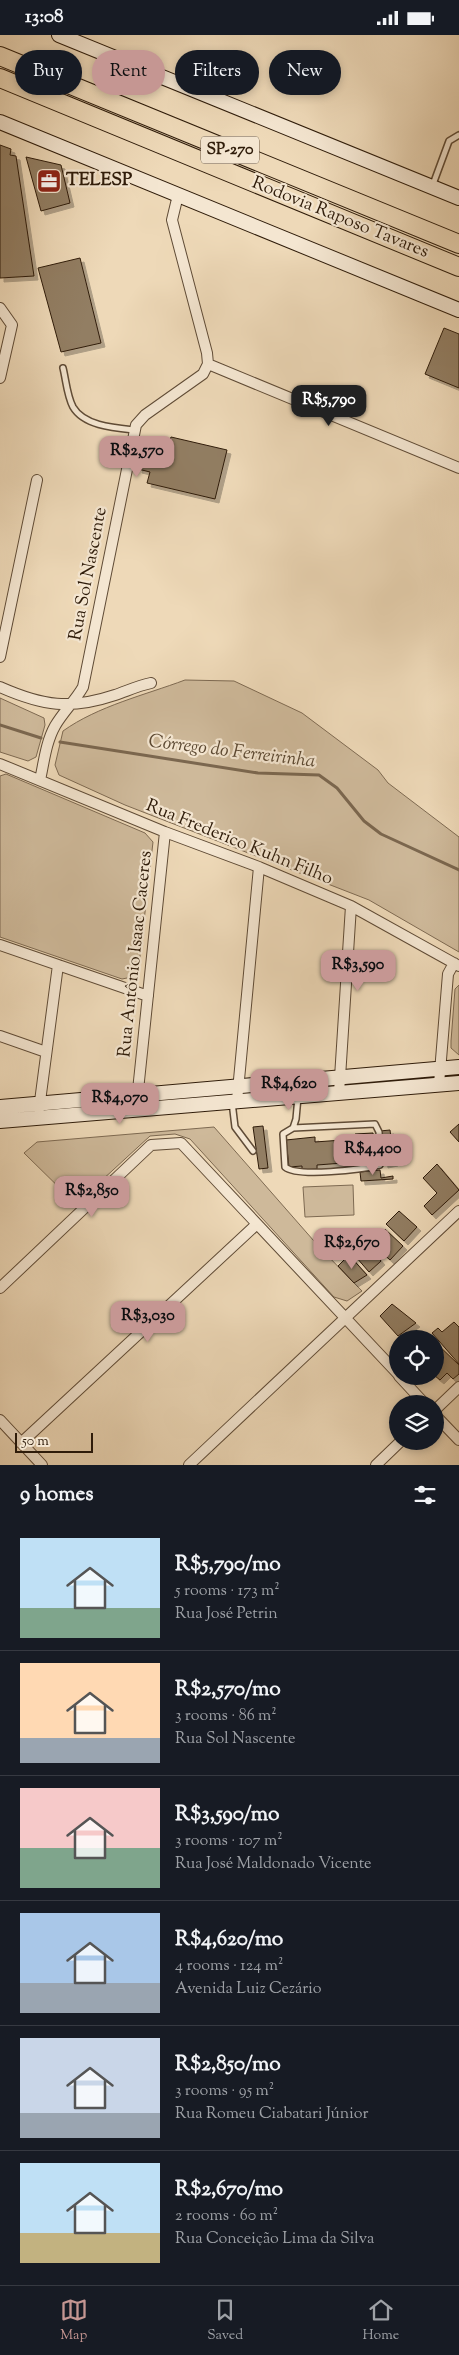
<!DOCTYPE html>
<meta charset="utf-8">
<style>
:root{--surface:#171b24;--page:#242831;--text:#f1f3f6;--muted:#9ea1a6;--line:#363941;--accent:#c59692}
body{margin:0;font-family:"Sorts Mill Goudy",serif;background:var(--page);color:var(--text);height:100vh;display:flex;flex-direction:column;font-size:19px;white-space:nowrap}
*{box-sizing:border-box;margin:0}
p{font-size:16px;color:var(--muted)}
.icon{flex:none;width:28px;height:28px;fill:none;stroke:currentColor;stroke-width:2;stroke-linecap:round;stroke-linejoin:round}
.map{position:relative;height:1430px;overflow:hidden}
.side{display:flex;flex-direction:column;background:var(--surface);flex:1}
.side>*{flex:none}
.hud{position:absolute;left:15px;top:15px;width:430px;height:45px;display:flex;gap:10px}
.tools{position:absolute;left:389px;top:1295px;display:grid;gap:10px}
.tools a{display:grid;place-items:center;width:55px;height:55px;border-radius:50%;background:var(--surface);box-shadow:0 2px 8px #0003;font-size:25px}
.scale{position:absolute;left:15px;bottom:12px;width:78px;box-sizing:border-box;padding-left:5px;border:2px solid #2f1c0a;border-top:0;font-size:14px;line-height:18px;white-space:nowrap;color:#2f1c0a;-webkit-text-stroke:4px #f4e6d1;paint-order:stroke}
.price{position:absolute;translate:-50% -42px;padding:0 11px;border-radius:10px;background:var(--accent);color:#111;font-size:16px;line-height:32px;filter:drop-shadow(0 1px 2px #0008)}
.price::after{content:'';position:absolute;left:50%;top:30px;width:15px;height:11px;margin-left:-8px;background:inherit;clip-path:polygon(0 0,100% 0,50% 100%)}
.price.selected{background:#222;color:#fff}
ul{padding:0;list-style:none}
li{display:flex;align-items:center;gap:15px;height:125px;padding:0 20px}
li+li{border-top:1px solid var(--line)}
li span{display:grid;place-items:center;flex:none;width:140px;height:100px;border-radius:0px;color:#555}
li>.icon{margin-inline-start:auto}
span .icon{width:60px;height:60px;fill:#fffc;stroke-width:1}
li b{font-size:21px}
h2{display:flex;justify-content:space-between;align-items:center;height:60px;padding:0 20px;font-size:21px}
.chip{padding:0 18px;border-radius:22px;background:var(--surface);box-shadow:0 2px 8px #0003;font-size:18px;line-height:45px}
.chip.selected{background:var(--accent);color:#111}
.status{display:flex;justify-content:space-between;align-items:center;height:35px;padding:0 25px;background:var(--surface);direction:ltr}
.status svg{height:14px;fill:currentColor}
.tab-bar{display:flex;justify-content:space-around;align-items:center;height:70px;border-top:1px solid var(--line);background:var(--surface);font-size:14px;color:var(--muted)}
.tab-bar a{display:grid;justify-items:center;gap:2px}
.tab-bar .selected{color:var(--accent)}
.map>svg:first-child{display:block}
</style>
<div class="status"><b>13:08</b><svg viewBox="0 0 49 12"><path d="M0 12V9h3v3zM5 12V6h3v6zM10 12V3h3v9zM15 12V0h3v12zM26 1h20v11H26zM47 4h2v5h-2z"/></svg></div>
<div class="map">
<svg width="459" height="1430" viewBox="0 0 459 1430">
<defs>
<filter id="shadow"><feDropShadow dx="4" dy="4" stdDeviation="0" flood-color="#0004"/></filter>
</defs>
<rect width="100%" height="100%" fill="#eed9b8"/>
<filter id="stains"><feTurbulence type="fractalNoise" baseFrequency=".004" numOctaves="4"/><feColorMatrix values="0 0 0 0 .2 0 0 0 0 .09 0 0 0 0 .02 0 0 0 .5 -.17"/></filter>
<radialGradient id="worn" r=".72"><stop offset=".6" stop-color="#630" stop-opacity="0"/><stop offset="1" stop-color="#630" stop-opacity=".3"/></radialGradient>
<path fill="#ceb99a" stroke="#7e6a52" d="M185 645 234 646 302 678 378 735 388 748 459 802V917L369 865 125 770 59 740 55 730 63 696C98 671 145 660 185 645Z
M0 663 44 683 45 690 36 722 28 726 0 717Z
M6 739 145 798 153 807 139 930 132 942 122 944 0 902V741Z
M459 950V1020L451 1013V1006L455 954Z
M214 1092 321 1214 362 1256 347 1266 334 1262 190 1104 175 1099 150 1101 76 1169 24 1118 37 1107Z
M353 1150 354 1180 305 1182 303 1152Z"/>
<g fill="none" stroke-linecap="round" stroke-linejoin="round">
<path stroke="#7b674f" stroke-width="3" d="M0 690 41 703
M60 707 258 738 319 740 337 753 364 786 381 799 459 835"/>
</g>
<path fill="#927e64" stroke="#2f1c0a" filter="url(#shadow)" d="M0 110 11 114 10 120 16 121 34 241 0 243Z
M26 122 61 130 70 168 41 176Z
M80 223 101 308 61 317 38 233Z
M444 293 459 299V353L425 339Z
M158 402 170 405 171 402 227 415 215 464 147 448 150 437 138 434 146 404 157 406Z
M459 1089V1107L450 1097Z
M263 1091 268 1133 259 1134 253 1092Z
M390 1095 394 1127 384 1129 380 1096Z
M373 1098 375 1126 365 1127V1131L357 1132 356 1127 317 1130V1134L302 1135V1131L289 1132 286 1105 315 1102V1107L356 1104 355 1099Z
M437 1129 459 1155 432 1180 424 1171 437 1158 423 1143Z
M380 1135 381 1143 393 1141V1144L361 1146 360 1137Z
M399 1176 417 1192 404 1206 386 1189Z
M385 1194 403 1211 390 1225 372 1208Z
M368 1211 381 1226 369 1237 356 1222Z
M349 1220 367 1240 354 1248 338 1231Z
M392 1269 416 1288 398 1301 380 1281Z
M454 1287 459 1292V1329L432 1298 438 1293 442 1297Z
M435 1307 459 1330V1339L453 1344 447 1338 440 1345 435 1341Z"/>
<g fill="none" stroke-linecap="round" stroke-linejoin="round">
<defs>
<path id="lane" d="M432 152 449 106 459 100
M63 333C66 345 67 361 73 372 84 391 115 393 135 395
M232 1067 235 1092 253 1116
M293 1093 375 1089 379 1097 381 1127 380 1130C363 1134 298 1143 285 1132L283 1099 293 1093 296 1084 298 1062"/>
<path id="street" d="M0 273 12 290 0 343
M208 329 459 433
M0 622 37 445
M0 652C43 671 70 675 115 660 127 656 137 651 151 648
M0 729 165 797 259 832 351 871 459 931
M40 745C44 727 46 707 55 691 63 677 75 666 83 652L136 390 145 380 203 339 208 329 207 318 172 185 178 160
M0 910 148 961
M0 1001 46 1017
M439 1049 448 939 454 928
M339 1058 351 871
M137 1065 165 797
M237 1066 259 832
M39 1074 58 930
M0 1253 151 1110 181 1108 398 1339
M399 1341 425 1369
M435 1375 459 1352
M435 1380 459 1405
M0 1385 42 1430
M21 1408 257 1189
M189 1430 459 1176
M376 1430 401 1406"/>
<path id="secondary" d="M59 0 459 163
M0 87 459 275
M0 1072 459 1032
M0 1086 459 1048"/>
<path id="highway" d="M0 21 459 209
M0 43 459 232"/>
</defs>
<use href="#lane" stroke="#5f4b36" stroke-width="8"/>
<use href="#street" stroke="#5f4b36" stroke-width="12"/>
<use href="#secondary" stroke="#2f1c0a" stroke-width="16"/>
<use href="#highway" stroke="#2f1c0a" stroke-width="20"/>
<use href="#lane" stroke="#f4e6d1" stroke-width="5"/>
<use href="#street" stroke="#f4e6d1" stroke-width="10"/>
<use href="#secondary" stroke="#f4e6d1" stroke-width="14"/>
<use href="#highway" stroke="#eed9b8" stroke-width="18"/>
</g>
<defs>
<symbol id="office-square" viewBox="-11 -11 22 22"><rect x="-9" y="-9" width="18" height="18" rx="4" fill="#8f2418" stroke="#f4e6d1"/><path d="M-6-3h4V-5.5h4V-3h4V5H-6ZM-1-4.5V-3h2v-1.5ZM-6 0V1H6V0Z" fill="#fff"/></symbol>
</defs>
<g fill-rule="evenodd">
<use href="#office-square" x="35" y="132" width="28" height="28"/>
</g>
<g text-anchor="middle" dominant-baseline="central" stroke-width="4.5" stroke-linejoin="round" paint-order="stroke">
<rect fill="#f4e6d1" stroke="#6a5946" stroke-width="1" x="201" y="101.5" width="58" height="27" rx="4"/>
<g font-size="16" font-weight="bold" fill="#2f1c0a">
<text x="230" y="115">SP-270</text>
</g>
<g font-size="18" font-weight="bold" fill="#2f1c0a" stroke="#f4e6d1" text-anchor="start">
<text x="66" y="146">TELESP</text>
</g>
<g font-size="18" fill="#2f1c0a" stroke="#f4e6d1">
<text transform="translate(340 183) rotate(22)">Rodovia Raposo Tavares</text>
<text transform="translate(89 539) rotate(-79)">Rua Sol Nascente</text>
<text transform="translate(239 808) rotate(22)">Rua Frederico Kuhn Filho</text>
<text transform="translate(136 919) rotate(-84)">Rua Antônio Isaac Caceres</text>
</g>
<g font-size="19" font-style="italic" fill="#5b4832" stroke="#f4e6d1">
<text transform="translate(232 717) rotate(7)">Córrego do Ferreirinha</text>
</g>
</g>
<rect width="100%" height="100%" filter="url(#stains)"/>
<rect width="100%" height="100%" fill="url(#worn)"/>
</svg>
<div class="tools">
<a><svg class="icon" aria-label="locate" viewBox="0 0 24 24"><circle cx="12" cy="12" r="6"/><path d="M12 2v4M12 18v4M2 12h4M18 12h4"/></svg></a>
<a><svg class="icon" aria-label="layers" viewBox="0 0 24 24"><path d="M12 4l9 5-9 5-9-5zM3 14l9 5 9-5"/></svg></a>
</div>
<div class="scale">50 m</div>
<b class="price selected" style="left:329px;top:392px">R$5,790</b>
<b class="price" style="left:137px;top:443px">R$2,570</b>
<b class="price" style="left:358px;top:957px">R$3,590</b>
<b class="price" style="left:289px;top:1076px">R$4,620</b>
<b class="price" style="left:120px;top:1090px">R$4,070</b>
<b class="price" style="left:373px;top:1141px">R$4,400</b>
<b class="price" style="left:92px;top:1183px">R$2,850</b>
<b class="price" style="left:352px;top:1235px">R$2,670</b>
<b class="price" style="left:148px;top:1308px">R$3,030</b>
<div class="hud">
<a class="chip">Buy</a>
<a class="chip selected">Rent</a>
<a class="chip">Filters</a>
<a class="chip">New</a>
</div>
</div>
<section class="side">
<h2>9 homes<svg class="icon" aria-label="filters" viewBox="0 0 24 24"><path d="M4 7h16M4 17h16"/><circle cx="9" cy="7" r="2"/><circle cx="15" cy="17" r="2"/></svg></h2>
<ul>
<li><span style="background:linear-gradient(#bfe0f5 70%,#7fa58c 0)"><svg class="icon" aria-label="home" viewBox="0 0 24 24"><path d="M3 11l9-7 9 7M6 9v11h12V9"/></svg></span><div><b>R$5,790/mo</b><p>5 rooms · 173 m²</p><p>Rua José Petrin</p></div></li>
<li><span style="background:linear-gradient(#ffd9b3 75%,#9aa5b1 0)"><svg class="icon" aria-label="home" viewBox="0 0 24 24"><path d="M3 11l9-7 9 7M6 9v11h12V9"/></svg></span><div><b>R$2,570/mo</b><p>3 rooms · 86 m²</p><p>Rua Sol Nascente</p></div></li>
<li><span style="background:linear-gradient(#f6c9c9 60%,#7fa58c 0)"><svg class="icon" aria-label="home" viewBox="0 0 24 24"><path d="M3 11l9-7 9 7M6 9v11h12V9"/></svg></span><div><b>R$3,590/mo</b><p>3 rooms · 107 m²</p><p>Rua José Maldonado Vicente</p></div></li>
<li><span style="background:linear-gradient(#a9c7e8 70%,#9aa5b1 0)"><svg class="icon" aria-label="home" viewBox="0 0 24 24"><path d="M3 11l9-7 9 7M6 9v11h12V9"/></svg></span><div><b>R$4,620/mo</b><p>4 rooms · 124 m²</p><p>Avenida Luiz Cezário</p></div></li>
<li><span style="background:linear-gradient(#c9d6e8 75%,#9aa5b1 0)"><svg class="icon" aria-label="home" viewBox="0 0 24 24"><path d="M3 11l9-7 9 7M6 9v11h12V9"/></svg></span><div><b>R$2,850/mo</b><p>3 rooms · 95 m²</p><p>Rua Romeu Ciabatari Júnior</p></div></li>
<li><span style="background:linear-gradient(#bfe0f5 70%,#c2b280 0)"><svg class="icon" aria-label="home" viewBox="0 0 24 24"><path d="M3 11l9-7 9 7M6 9v11h12V9"/></svg></span><div><b>R$2,670/mo</b><p>2 rooms · 60 m²</p><p>Rua Conceição Lima da Silva</p></div></li>
</ul>
</section>
<nav class="tab-bar">
<a class="selected"><svg class="icon" aria-label="map" viewBox="0 0 24 24"><path d="M3 6l6-2 6 2 6-2v14l-6 2-6-2-6 2zM9 4v14M15 6v14"/></svg>Map</a>
<a><svg class="icon" aria-label="saved" viewBox="0 0 24 24"><path d="M7 4h10v16l-5-4-5 4z"/></svg>Saved</a>
<a><svg class="icon" aria-label="home" viewBox="0 0 24 24"><path d="M3 11l9-7 9 7M6 9v11h12V9"/></svg>Home</a>
</nav>
